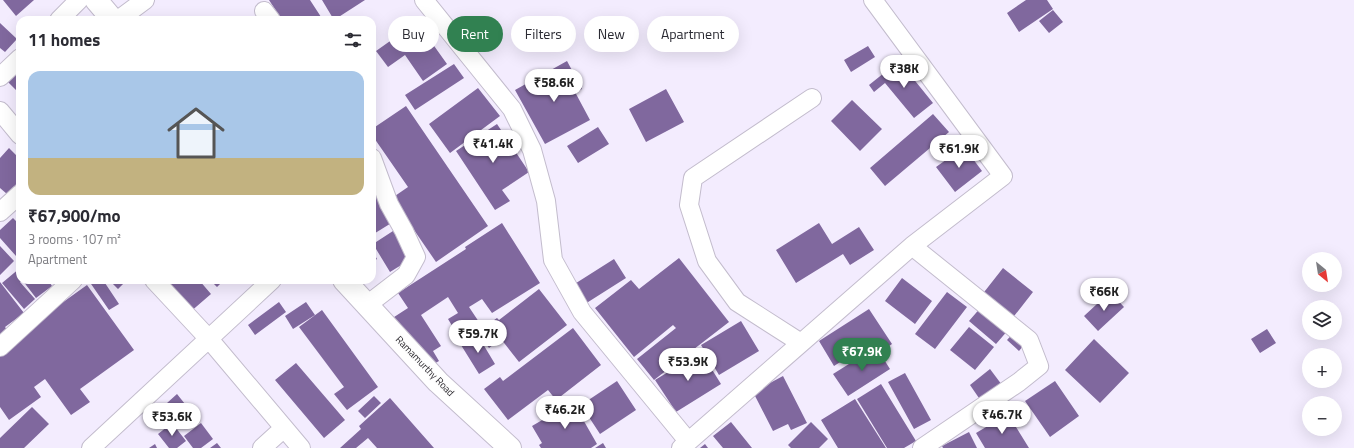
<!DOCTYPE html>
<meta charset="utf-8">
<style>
:root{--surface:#fff;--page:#f2f2f3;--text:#2b2b33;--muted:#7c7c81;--line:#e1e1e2;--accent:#318151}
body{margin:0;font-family:"Titillium Web",sans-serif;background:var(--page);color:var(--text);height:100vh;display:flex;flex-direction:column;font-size:15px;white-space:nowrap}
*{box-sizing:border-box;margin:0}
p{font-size:13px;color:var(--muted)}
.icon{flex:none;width:22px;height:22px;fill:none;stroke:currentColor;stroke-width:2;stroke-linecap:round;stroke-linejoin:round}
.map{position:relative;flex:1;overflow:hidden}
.panel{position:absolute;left:16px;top:16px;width:360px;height:268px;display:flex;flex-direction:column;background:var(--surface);border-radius:12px;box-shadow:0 4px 16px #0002}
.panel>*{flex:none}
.guide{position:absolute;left:388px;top:16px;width:380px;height:36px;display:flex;gap:8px}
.needle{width:26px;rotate:150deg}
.tools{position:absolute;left:1302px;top:252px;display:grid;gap:8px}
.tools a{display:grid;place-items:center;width:40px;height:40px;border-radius:50%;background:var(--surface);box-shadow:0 4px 16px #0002;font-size:20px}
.price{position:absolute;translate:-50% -34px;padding:0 9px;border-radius:14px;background:#fff;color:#222;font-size:13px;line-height:26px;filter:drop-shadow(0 1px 2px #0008)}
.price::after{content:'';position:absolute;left:50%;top:24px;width:12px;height:9px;margin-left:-6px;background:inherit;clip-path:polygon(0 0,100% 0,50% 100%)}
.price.active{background:var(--accent);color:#fff}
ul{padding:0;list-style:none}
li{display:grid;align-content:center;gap:8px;height:212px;padding:0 12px}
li+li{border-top:1px solid var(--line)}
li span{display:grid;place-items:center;height:124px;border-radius:12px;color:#555}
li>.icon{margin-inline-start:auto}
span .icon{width:72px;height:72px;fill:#fffc;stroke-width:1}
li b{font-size:17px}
h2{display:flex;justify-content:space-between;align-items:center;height:48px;padding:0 12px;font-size:17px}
.pill{padding:0 14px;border-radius:18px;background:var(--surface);box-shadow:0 4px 16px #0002;font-size:14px;line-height:36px}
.pill.active{background:var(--accent);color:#fff}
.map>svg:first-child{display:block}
</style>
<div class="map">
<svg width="1354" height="448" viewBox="0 0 1354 448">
<rect width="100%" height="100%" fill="#f3ecfe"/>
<path fill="#80689e" d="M3 0H34L16 16Z
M269 0H310L323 20H282Z
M322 0H365L334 20Z
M1026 0H1047L1053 9 1019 32 1007 13Z
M1053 10 1063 22 1049 33 1039 21Z
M417 22 447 64 423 81 405 55 388 67 376 51Z
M0 23 17 39 5 52 0 48Z
M868 46 875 57 851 72 844 60Z
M567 61 582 89 575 92 590 120 545 144 515 90Z
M899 61 933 103 914 118 885 83 874 92 869 85Z
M454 64 464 78 415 110 405 95Z
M20 66V94L6 80Z
M478 88 500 116 450 153 429 124Z
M666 89 684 122 646 142 629 109Z
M852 100 882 129 860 151 831 121Z
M406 106 488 226 436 262 392 198 408 187 372 135V129Z
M933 114 949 132 885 186 870 168Z
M497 124 529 172 502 190 510 201 495 210 456 151Z
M598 127 609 144 578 163 567 146Z
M964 147 982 171 955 192 936 167Z
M9 148 20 159V180L7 194 0 188V158Z
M375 191 393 222 372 235V193Z
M13 218 20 225V253L16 256 0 238V230Z
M502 223 540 283 492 313 482 299 469 307 481 325 460 339 448 319 458 313 448 297 421 315 441 346 433 351 439 361 427 368 391 319 408 308 398 293 466 249 465 247Z
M819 223 832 244 859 227 874 250 850 265 843 254 796 283 776 250Z
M393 231 411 259 390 272 373 244Z
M0 246 14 261 0 275Z
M372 250 377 259 372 262Z
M679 258 729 322 654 380 637 359 676 328 673 325 634 357 595 308 631 280 639 289Z
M614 259 626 278 585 304 573 285Z
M20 268V280H22L20 282 35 299 24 309 2 283Z
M1003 268 1033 292 1011 320 981 296Z
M902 278 932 301 915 324 885 301Z
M24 280H48L52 286 36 298 23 281Z
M89 280H103L119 304 109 310 89 281Z
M109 280H127L118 289Z
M159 280H199L211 294 189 313Z
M210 280H224L217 287Z
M0 282 24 313 5 327 8 331 0 337Z
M87 285 134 350 80 389 90 402 71 415 45 379 34 387 41 397 9 420 0 407V355L13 338Z
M539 289 567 325 519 362 501 339 489 348 477 332 497 318 499 320Z
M947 292 967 307 935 349 915 334Z
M1110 292 1124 307 1098 331 1084 316Z
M279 302 286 312 255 335 248 325Z
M306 302 315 315 293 329 285 316Z
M982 306 1009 329 996 344 969 321Z
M869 309 892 344 883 350 876 339 834 366 819 341Z
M322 310 378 387 347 410 334 394 344 387 299 327Z
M741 321 759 351 719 375 701 345Z
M969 327 994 347 975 370 950 350Z
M573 328 601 365 556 400 548 390 508 420 484 389 500 377 503 381Z
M1267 329 1276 343 1260 353 1251 339Z
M1016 330 1028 340 1019 351 1007 340Z
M477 334 495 364 479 374 461 345Z
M1094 339 1129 373 1100 403 1065 370Z
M876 347 890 369 848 396 833 374Z
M701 352 721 384 676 412 655 380Z
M296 363 345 420 324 438 275 380Z
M990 369 1002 385 981 401 970 385Z
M905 373 931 420 914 429 888 382Z
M783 376 807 423 791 430 788 424 773 431 753 392Z
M617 381 636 410 600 434 581 405Z
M1055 381 1079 416 1050 437 1025 401Z
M881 384 916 441 904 448H887L857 399Z
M177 394 197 419 186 427 167 403Z
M374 396 381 403 365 418 358 411Z
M390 398 434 448H377L368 438 356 448H340L361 429 359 426Z
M855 399 886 448H838L821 420Z
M573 402 597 444 591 448H541L539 445 542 443 532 426Z
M32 407 49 424 24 448H0V438Z
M1008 414 1029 448H985L976 433Z
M731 422 752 448H723L713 436Z
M811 422 828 439 819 448H791L788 445Z
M172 423 186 441 177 448H169L158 434Z
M201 423 213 439 201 448H193L184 436Z
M969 432 977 448H943L942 446Z
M217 443 221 448H210Z
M603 443 606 448H595Z
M155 444 157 448H149Z
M705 444 708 448H700Z"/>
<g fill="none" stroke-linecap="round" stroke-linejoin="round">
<defs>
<path id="street" d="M424 0 512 109 532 150 546 201 553 260 582 312 688 441
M264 11 271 20
M59 20 79 0
M118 20 145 0
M0 77 20 58
M0 111 20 135
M0 212 20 194
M912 246 1029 340 1039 366 1019 382 922 448
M154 280 209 339 301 448
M367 305 406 275 416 257 404 231 389 204 372 158
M801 343 737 302 707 261 689 205 693 178 812 98
M0 347 73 280
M91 448 272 280
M262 448 284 428
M681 448 912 246 1003 176 873 0"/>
<path id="secondary" d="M96 0 113 20
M344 280 438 382 510 448"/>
</defs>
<use href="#street" stroke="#c3bccd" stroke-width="20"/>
<use href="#secondary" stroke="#c3bccd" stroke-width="24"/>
<use href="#street" stroke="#fff" stroke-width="18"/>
<use href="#secondary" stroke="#fff" stroke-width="22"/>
</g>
<g text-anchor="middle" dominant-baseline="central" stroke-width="3" stroke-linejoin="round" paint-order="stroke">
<g font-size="10" fill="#2b282e" stroke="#fdfdfd">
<text transform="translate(425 366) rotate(46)">Ramamurthy Road</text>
</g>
</g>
</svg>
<div class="tools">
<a><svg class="needle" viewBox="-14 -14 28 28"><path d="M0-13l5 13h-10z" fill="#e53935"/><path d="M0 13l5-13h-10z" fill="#7c7c81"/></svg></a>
<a><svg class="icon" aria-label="layers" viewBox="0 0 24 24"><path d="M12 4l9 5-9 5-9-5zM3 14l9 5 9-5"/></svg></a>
<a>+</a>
<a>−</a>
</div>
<b class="price" style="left:904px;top:89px">₹38K</b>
<b class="price" style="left:554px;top:103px">₹58.6K</b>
<b class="price" style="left:493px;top:164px">₹41.4K</b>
<b class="price" style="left:959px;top:169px">₹61.9K</b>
<b class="price" style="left:1104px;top:312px">₹66K</b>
<b class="price" style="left:478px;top:354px">₹59.7K</b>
<b class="price active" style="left:862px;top:372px">₹67.9K</b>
<b class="price" style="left:688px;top:382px">₹53.9K</b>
<b class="price" style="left:565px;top:430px">₹46.2K</b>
<b class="price" style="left:1002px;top:435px">₹46.7K</b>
<b class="price" style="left:172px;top:437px">₹53.6K</b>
<div class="guide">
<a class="pill">Buy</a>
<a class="pill active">Rent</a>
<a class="pill">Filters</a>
<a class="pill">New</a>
<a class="pill">Apartment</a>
</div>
<section class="panel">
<h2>11 homes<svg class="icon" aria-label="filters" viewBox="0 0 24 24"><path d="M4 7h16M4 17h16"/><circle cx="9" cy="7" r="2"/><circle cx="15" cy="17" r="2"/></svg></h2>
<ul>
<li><span style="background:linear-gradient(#a9c7e8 70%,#c2b280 0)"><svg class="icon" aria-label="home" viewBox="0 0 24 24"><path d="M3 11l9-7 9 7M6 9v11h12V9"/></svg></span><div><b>₹67,900/mo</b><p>3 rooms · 107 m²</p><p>Apartment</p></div></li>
</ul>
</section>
</div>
